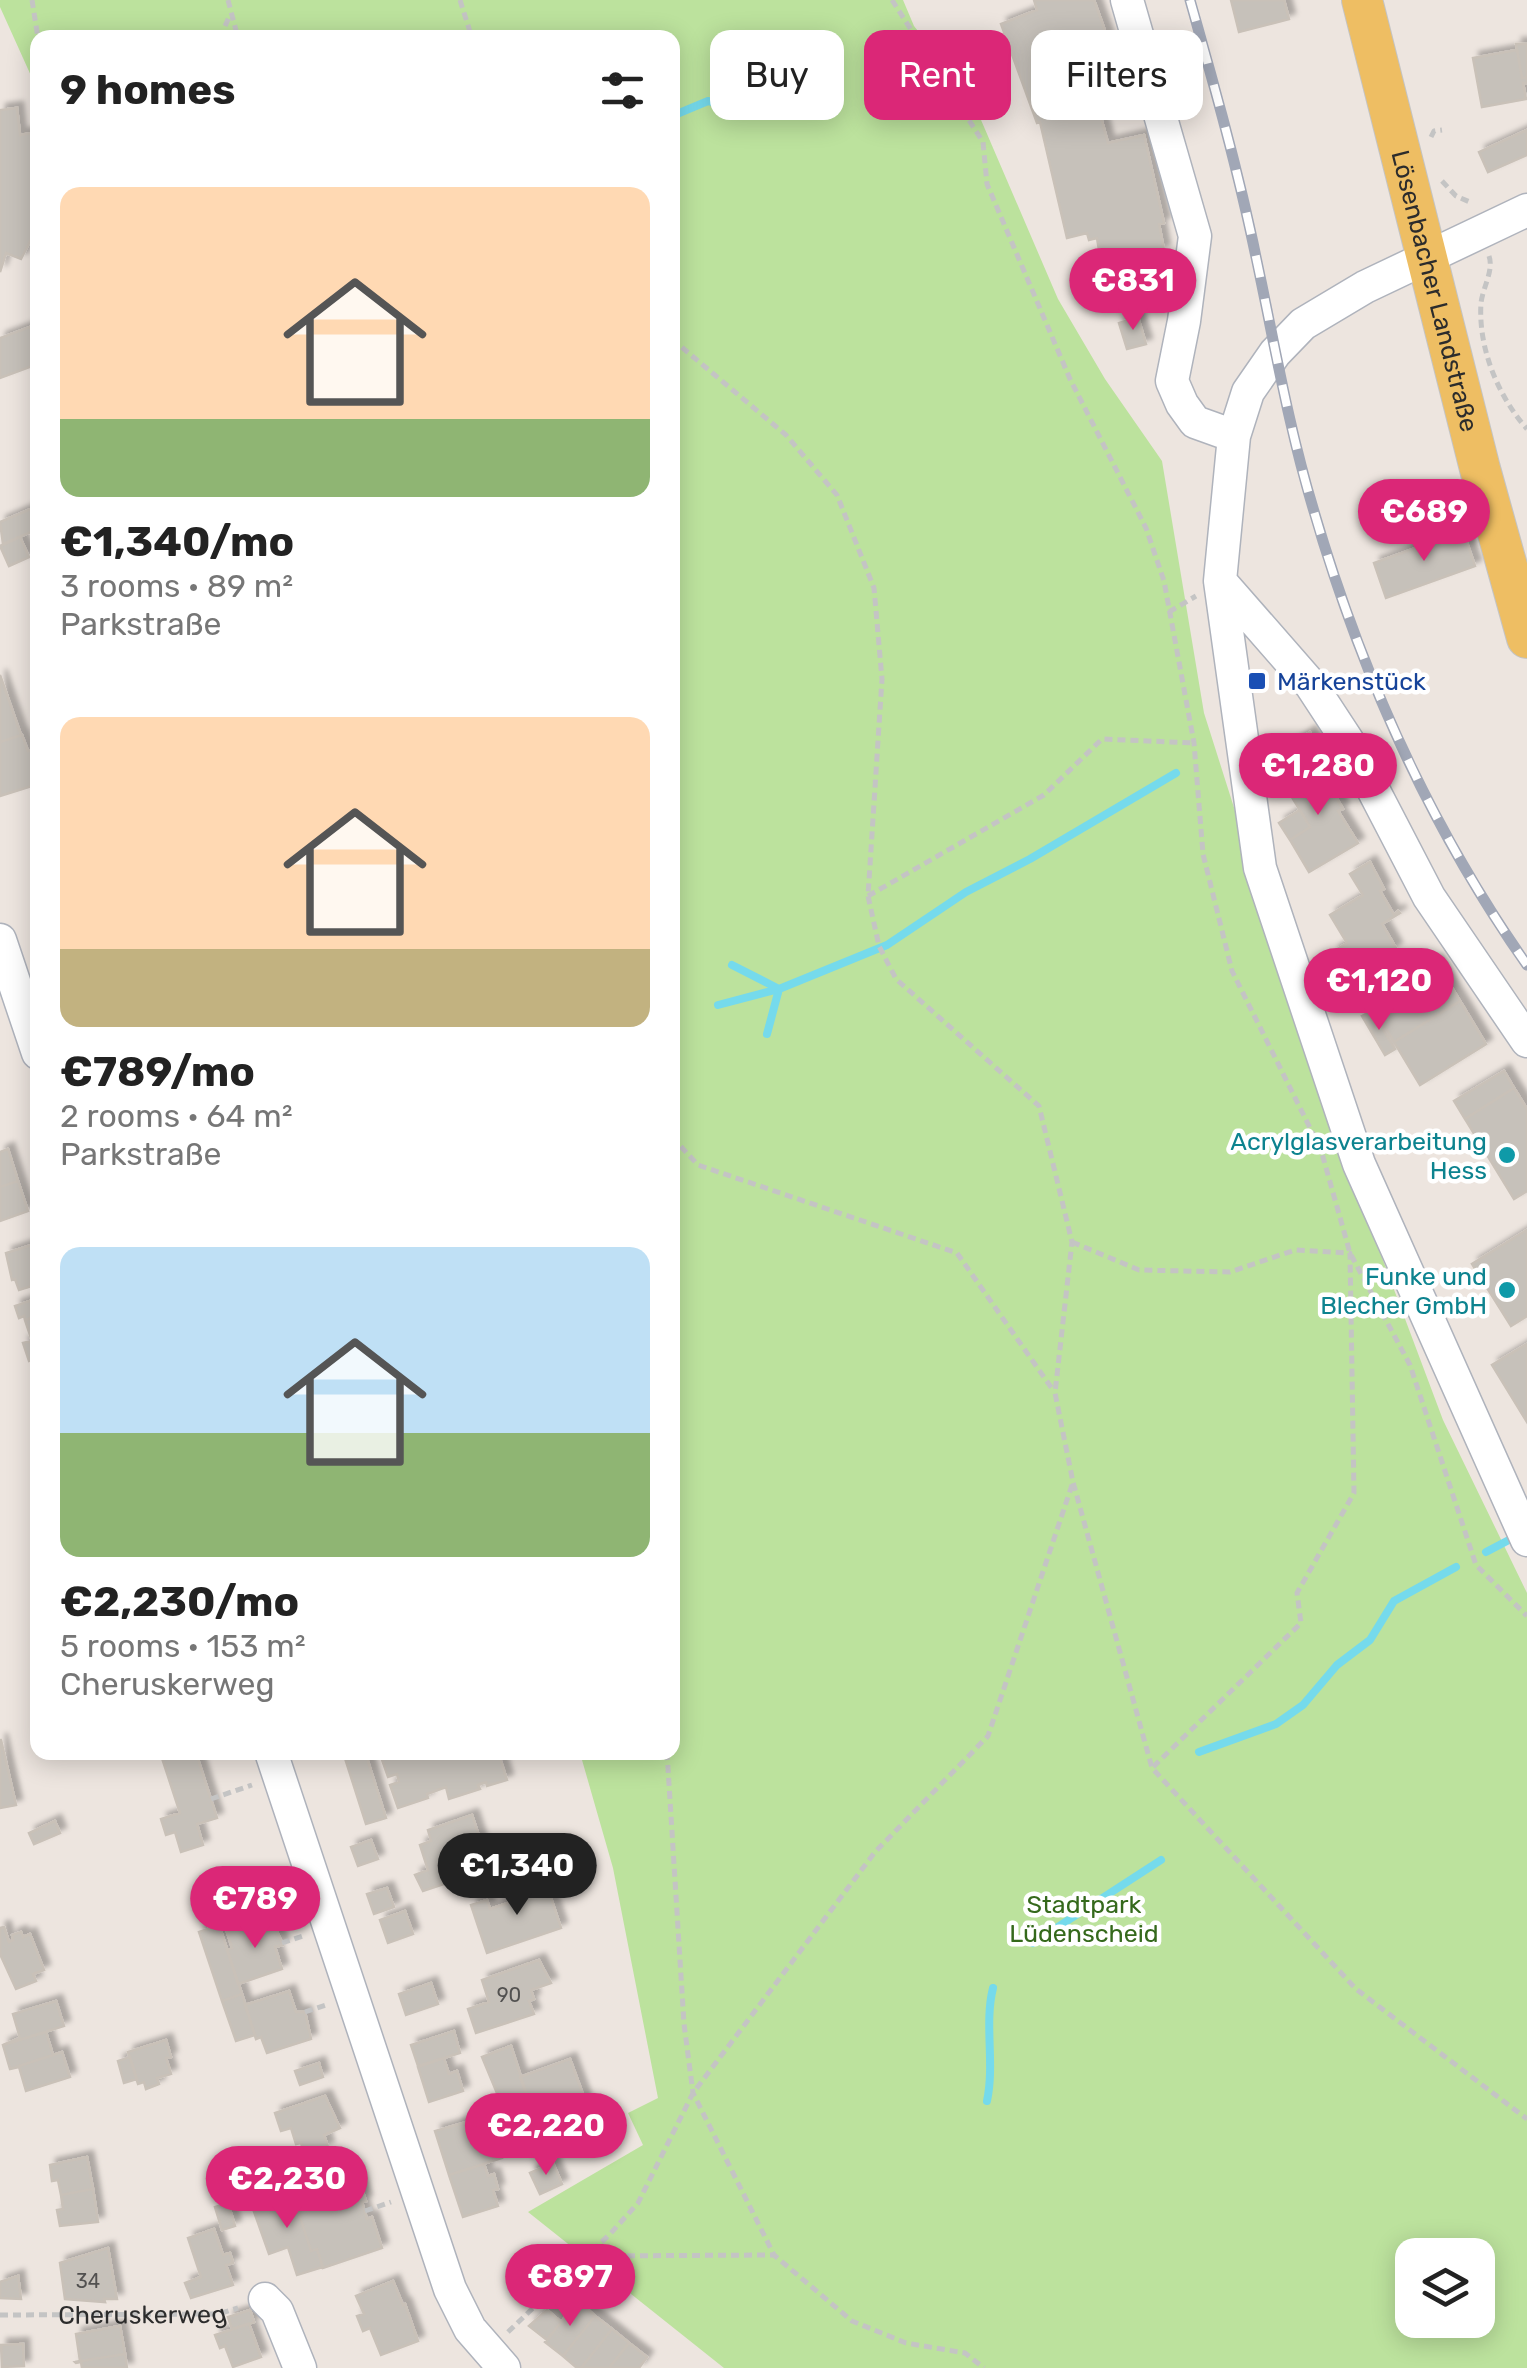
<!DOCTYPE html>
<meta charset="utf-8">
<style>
:root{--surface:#fff;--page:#f2f2f2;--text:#222;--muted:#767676;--accent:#db2777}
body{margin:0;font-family:Rubik,sans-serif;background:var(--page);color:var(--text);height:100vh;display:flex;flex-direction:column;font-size:38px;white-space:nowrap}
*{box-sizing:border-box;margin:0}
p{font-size:32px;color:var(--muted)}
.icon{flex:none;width:55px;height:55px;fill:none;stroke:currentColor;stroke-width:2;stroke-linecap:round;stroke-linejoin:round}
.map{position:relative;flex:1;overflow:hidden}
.panel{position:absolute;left:30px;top:30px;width:650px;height:1730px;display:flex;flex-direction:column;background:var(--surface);border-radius:20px;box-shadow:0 5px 25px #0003}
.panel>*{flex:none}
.banner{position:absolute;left:710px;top:30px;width:665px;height:90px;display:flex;gap:20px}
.controls{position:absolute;left:1395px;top:2238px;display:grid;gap:20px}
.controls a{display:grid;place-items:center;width:100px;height:100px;border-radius:20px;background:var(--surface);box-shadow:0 5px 25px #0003;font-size:50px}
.price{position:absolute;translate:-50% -85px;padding:0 22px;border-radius:35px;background:var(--accent);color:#fff;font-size:32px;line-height:65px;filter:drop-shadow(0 2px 5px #0008)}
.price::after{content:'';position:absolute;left:50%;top:60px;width:30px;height:22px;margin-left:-15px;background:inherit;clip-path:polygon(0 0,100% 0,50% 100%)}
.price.on{background:#222;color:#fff}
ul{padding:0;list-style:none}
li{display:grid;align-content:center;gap:20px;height:530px;padding:0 30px}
li span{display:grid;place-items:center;height:310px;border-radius:20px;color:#555}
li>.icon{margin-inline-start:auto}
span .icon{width:180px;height:180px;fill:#fffc;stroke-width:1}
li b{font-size:42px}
h2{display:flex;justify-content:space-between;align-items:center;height:120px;padding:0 30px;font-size:42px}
.chip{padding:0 35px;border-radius:20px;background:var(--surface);box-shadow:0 5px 25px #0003;font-size:35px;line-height:90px}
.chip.on{background:var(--accent);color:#fff}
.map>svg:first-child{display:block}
</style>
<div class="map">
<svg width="1527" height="2368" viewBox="0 0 1527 2368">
<defs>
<filter id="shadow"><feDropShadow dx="6" dy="-6" stdDeviation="2.5" flood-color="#0004"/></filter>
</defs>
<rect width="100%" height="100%" fill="#ede5df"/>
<path fill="#bce29d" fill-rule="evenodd" d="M0 0H903L914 26 972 99 1058 299 1105 379 1162 461 1204 713 1348 1167 1443 1420 1527 1593V2368H724L528 2212 643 2145 628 2113 658 2098 613 1868 580 1753 672 1752V38H38L37 89 0 7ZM1412 2255H1478V2320H1412Z"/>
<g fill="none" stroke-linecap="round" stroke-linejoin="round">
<path stroke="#75daec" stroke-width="8" d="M672 116 708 101 726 105 794 81 811 78
M732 965 779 989 767 1034
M718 1005 779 989 887 945 966 892 1030 859 1176 773
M1486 1552 1507 1541
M1199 1752 1276 1724 1303 1705 1337 1665 1370 1640 1394 1601 1456 1567
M1033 1943 1161 1860
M987 2101C995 2063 984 2024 993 1988"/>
</g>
<path fill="#c6c1ba" stroke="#c9c1b8" stroke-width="2.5" filter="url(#shadow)" d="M1034 0H1094L1119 70 1065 90 1075 115 1099 110 1108 143 1144 135 1164 223 1159 224 1164 250 1118 261 1116 253 1100 256 1097 238 1089 240 1087 233 1067 238 1040 122 1037 123 1001 24 1037 10Z
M1231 0H1284L1289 19 1239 32Z
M1516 44H1527V77L1522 78Z
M1517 50 1522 78 1527 77V83H1523L1526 99 1482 107 1473 58Z
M17 108 20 135 33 133 38 225 21 259 6 253 0 272V110Z
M1527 130V155L1488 172 1479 152Z
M1138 317 1146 344 1127 349 1119 323Z
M38 324V364L0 378V338Z
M33 508 38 529 3 544 0 522Z
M1463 531 1475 566 1386 598 1374 563Z
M20 537 29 557 9 566 0 546Z
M0 675 21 735 0 742Z
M1310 732 1323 755 1281 779 1269 759Z
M22 735 28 751 38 748V784L0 796V742Z
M1314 760 1343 809 1338 811 1358 843 1309 872 1290 840 1310 827 1281 779Z
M1300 810 1310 827 1290 840 1279 823Z
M1370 862 1384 889 1380 891 1394 915 1398 911 1400 913 1382 924 1396 948 1348 977 1333 952 1347 943 1330 915 1363 895 1350 874Z
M1436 961 1460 1001 1394 1042 1370 1001Z
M1460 1001 1486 1044 1420 1085 1394 1042Z
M1372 1011 1395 1049 1385 1055 1362 1016Z
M1504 1071 1514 1088 1465 1119 1454 1101Z
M1514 1088 1527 1109V1191L1514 1199 1465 1119Z
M8 1149 18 1181 0 1187V1152Z
M18 1181 28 1211 0 1221V1187Z
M1527 1230V1316L1511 1326 1472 1264Z
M38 1243V1284L19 1290 15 1279 12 1280 6 1253Z
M36 1299 38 1316 25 1320 24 1316 19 1318 15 1306Z
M38 1316V1358L29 1361 23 1343 32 1341 25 1320Z
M1527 1344V1422L1492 1365Z
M1 1740 16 1805 0 1808V1740Z
M160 1752H184L186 1757 196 1753 217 1818 197 1824 203 1845 181 1852 175 1832 166 1835 161 1819 180 1813Z
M343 1752H365L386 1818 366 1824Z
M428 1752 431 1759 451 1752H498L507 1780 487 1786 486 1782 478 1785 480 1789 449 1799 446 1787 427 1794 428 1798 398 1808 390 1785 399 1782 397 1774 388 1777 380 1754Z
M472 1815 481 1842 467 1846 477 1873 423 1891 415 1875 428 1870 420 1845 431 1841 428 1830Z
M55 1821 60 1833 34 1844 29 1833Z
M371 1840 378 1859 358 1866 351 1847Z
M545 1880 561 1928 487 1953 471 1905 487 1900 490 1909 517 1900 514 1891Z
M387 1888 394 1907 374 1914 367 1894Z
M405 1911 413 1934 388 1943 380 1920Z
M271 1918 283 1945 275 1947 282 1969 238 1984 227 1950 232 1948 227 1932Z
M219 1925 242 1994 222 2001 199 1932Z
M4 1927 9 1942 13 1940 12 1935 21 1932 23 1937 30 1934 44 1970 33 1974 36 1981 16 1989 0 1954V1928Z
M539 1960 551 1983 531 1990 534 1999 529 2001 534 2014 476 2033 468 2009 489 2002 482 1980Z
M431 1983 438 2004 406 2015 399 1994Z
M289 1991 296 2012H305L311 2039 267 2053 261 2037 256 2039 245 2005Z
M242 1994 255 2035 236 2041 222 2001Z
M56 2001 64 2026 3 2045 20 2038 13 2014Z
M454 2031 460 2053 418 2066 411 2045Z
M46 2032 53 2055 10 2069 3 2045Z
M166 2040 171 2057 166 2058 171 2074 157 2078 159 2084 146 2089 144 2082 138 2084 128 2052Z
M511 2046 532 2111 525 2113 521 2101 510 2106 506 2096 499 2098 482 2057Z
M62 2052 70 2077 26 2091 19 2067 10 2069Z
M130 2057 137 2079 124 2083 118 2061Z
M447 2057 444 2059 449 2074 457 2071 463 2091 429 2102 418 2067Z
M570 2059 588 2108 539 2127 533 2112 524 2114 532 2111 520 2077Z
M319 2063 323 2077 300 2085 295 2071Z
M325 2096 340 2128 324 2135 328 2147 305 2155 301 2143 296 2144 291 2128 281 2131 275 2113Z
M484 2117 487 2129 492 2127 497 2141 492 2144 493 2148 499 2147 502 2158 449 2175 435 2131Z
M87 2157 93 2189 61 2195 58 2180 52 2181 50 2165Z
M553 2163 562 2184 540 2194 530 2173Z
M484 2164 488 2176 494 2174 498 2189 493 2190 498 2206 463 2217 449 2175Z
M356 2170 366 2201 362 2202 367 2219 372 2217 382 2248 323 2268 317 2249 311 2251 298 2211 303 2209 297 2190Z
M93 2189 98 2222 60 2226 57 2210 63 2209 61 2195Z
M298 2190 303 2209 298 2211 311 2251 317 2249 323 2267 297 2275 288 2247 269 2254 252 2206Z
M228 2203 235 2226 222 2230 215 2207Z
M214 2229 223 2255 230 2253 233 2263 226 2265 233 2285 191 2298 185 2283 201 2277 188 2238Z
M108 2248 117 2299H104L105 2302 65 2299 60 2263Z
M18 2276 21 2299 0 2298V2282Z
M393 2281 403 2305 405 2304 418 2341 381 2355 370 2328 363 2331 357 2316 364 2314 356 2296Z
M578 2301 595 2316 563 2356 545 2342Z
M250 2310 254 2322 232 2329 228 2317Z
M547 2310 561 2322 547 2340 529 2326Z
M595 2316 612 2329 581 2368H577L563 2356Z
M249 2324 261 2357 233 2367 225 2346 220 2348 215 2335Z
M120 2326 125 2354 75 2362 80 2361 76 2334Z
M612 2329 629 2343 609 2368H581Z
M629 2343 647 2357 639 2368H609Z
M23 2344 24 2366 2 2367 1 2345Z
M125 2354 127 2368H82L81 2362 76 2363 75 2362Z"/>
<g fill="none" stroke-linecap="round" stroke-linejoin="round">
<defs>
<path id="minor" d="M1127 0 1195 236 1184 321 1172 381 1182 404 1195 422 1234 436
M1527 210 1365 287 1303 324 1275 353 1248 392 1234 436 1220 581 1260 868 1359 1164 1527 1540
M1220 581 1311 685 1349 743 1429 897 1527 1041
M0 940 38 1053
M271 1752 450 2289 470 2329 504 2368
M265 2299 277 2311 300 2368"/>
<g id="major">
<path id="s2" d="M1362 0 1480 469 1527 638"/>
</g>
</defs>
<use href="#minor" stroke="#afb3bc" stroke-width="35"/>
<use href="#major" stroke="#c4c4c4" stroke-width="42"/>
<g stroke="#c4c4c4" stroke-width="5" stroke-dasharray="8 5" stroke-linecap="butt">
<path d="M32 0 38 38"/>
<path d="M228 0 238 38"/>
<path d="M460 0 472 38"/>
<path d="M892 0 983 142 987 184 1070 379 1146 528 1164 581 1194 743 1203 854 1232 971 1321 1150 1350 1253 1410 1365 1476 1565 1527 1616"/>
<path d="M220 38 229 17"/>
<path d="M1431 137 1434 131 1442 130"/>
<path d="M1442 181 1456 196 1472 203"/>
<path d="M1489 256C1494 270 1483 287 1481 303 1478 348 1498 396 1527 429"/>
<path d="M672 339 786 435 837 495 874 588 882 679 868 896 879 946 896 979 1039 1106 1072 1242 1055 1393 1073 1482 1152 1768 1356 1989 1527 2119"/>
<path d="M1169 612 1196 596"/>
<path d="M868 896 1044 795 1102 739 1194 743"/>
<path d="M672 1137 698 1165 957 1253 1053 1390"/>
<path d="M1072 1242 1139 1270 1230 1272 1295 1250 1350 1253 1354 1493 1297 1593 1301 1623 1152 1768"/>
<path d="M667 1752 684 2024 693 2093 774 2255 852 2321 906 2343 965 2353 984 2368"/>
<path d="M211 1799 252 1785"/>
<path d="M282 1943 303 1936"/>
<path d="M305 2012 326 2005"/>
<path d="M365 2211 391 2202"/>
<path d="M588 2256 774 2255"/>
<path id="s1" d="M0 2315 218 2314 238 2308"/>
<path d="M508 2332 611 2233 638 2203 693 2093 875 1852 988 1736 1073 1482"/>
</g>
<use href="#minor" stroke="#fff" stroke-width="32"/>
<use href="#major" stroke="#eebe63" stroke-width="40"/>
<defs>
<path id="rail" d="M1190 0C1214 85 1238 170 1256 257 1274 341 1288 425 1313 508 1360 670 1430 827 1527 965"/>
</defs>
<use href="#rail" stroke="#a1a7b6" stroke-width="11"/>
<use href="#rail" stroke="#fff" stroke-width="8" stroke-dasharray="22" stroke-linecap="butt"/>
</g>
<rect fill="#1a4fb4" stroke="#fff" stroke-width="4" x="1247" y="671" width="20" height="20" rx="5"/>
<g fill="#0f9aa8" stroke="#fff" stroke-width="4">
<circle cx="1507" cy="1155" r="10"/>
<circle cx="1507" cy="1290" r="10"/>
</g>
<g text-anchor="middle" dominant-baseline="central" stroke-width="9" stroke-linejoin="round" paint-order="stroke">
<g font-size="20" fill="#525150">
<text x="509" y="1995">90</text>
<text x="88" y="2281">34</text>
</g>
<g font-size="25" fill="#2c2c2c" stroke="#fff">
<text stroke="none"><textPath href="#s2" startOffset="300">Lösenbacher Landstraße</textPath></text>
<text stroke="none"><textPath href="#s1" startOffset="142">Cheruskerweg</textPath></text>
</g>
<g font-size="25" fill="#164399" stroke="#fff" text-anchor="start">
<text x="1277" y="681">Märkenstück</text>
</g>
<g font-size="25" fill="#0d838f" stroke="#fff" text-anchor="end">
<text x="1487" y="1141">Acrylglasverarbeitung<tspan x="1487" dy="29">Hess</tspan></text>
<text x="1487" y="1276">Funke und<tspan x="1487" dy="29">Blecher GmbH</tspan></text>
</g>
<g font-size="25" fill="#35691c" stroke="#fff">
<text x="1084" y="1904">Stadtpark<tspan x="1084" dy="29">Lüdenscheid</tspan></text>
</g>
</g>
</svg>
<div class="controls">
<a><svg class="icon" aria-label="layers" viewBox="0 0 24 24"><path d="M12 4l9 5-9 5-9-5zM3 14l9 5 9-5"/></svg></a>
</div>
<b class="price" style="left:1133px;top:333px">€831</b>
<b class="price" style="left:1424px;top:564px">€689</b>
<b class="price" style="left:1318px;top:818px">€1,280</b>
<b class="price" style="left:1379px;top:1033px">€1,120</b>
<b class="price on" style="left:517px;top:1918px">€1,340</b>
<b class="price" style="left:255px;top:1951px">€789</b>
<b class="price" style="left:546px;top:2178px">€2,220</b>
<b class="price" style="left:287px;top:2231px">€2,230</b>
<b class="price" style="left:570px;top:2329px">€897</b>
<div class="banner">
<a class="chip">Buy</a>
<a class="chip on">Rent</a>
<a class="chip">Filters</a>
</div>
<section class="panel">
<h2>9 homes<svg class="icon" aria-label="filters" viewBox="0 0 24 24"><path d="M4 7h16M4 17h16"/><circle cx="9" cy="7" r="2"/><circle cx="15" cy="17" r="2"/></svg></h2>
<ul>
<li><span style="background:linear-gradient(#ffd9b3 75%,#8fb573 0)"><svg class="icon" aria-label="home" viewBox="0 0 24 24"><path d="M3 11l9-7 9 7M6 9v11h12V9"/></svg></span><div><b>€1,340/mo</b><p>3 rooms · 89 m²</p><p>Parkstraße</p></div></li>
<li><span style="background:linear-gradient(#ffd9b3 75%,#c2b280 0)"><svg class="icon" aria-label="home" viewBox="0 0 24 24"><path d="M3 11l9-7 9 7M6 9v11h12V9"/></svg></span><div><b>€789/mo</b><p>2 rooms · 64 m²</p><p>Parkstraße</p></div></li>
<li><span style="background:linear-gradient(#bfe0f5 60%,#8fb573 0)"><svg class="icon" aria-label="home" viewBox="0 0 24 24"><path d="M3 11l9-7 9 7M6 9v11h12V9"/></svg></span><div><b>€2,230/mo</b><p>5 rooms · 153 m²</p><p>Cheruskerweg</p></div></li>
</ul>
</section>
</div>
